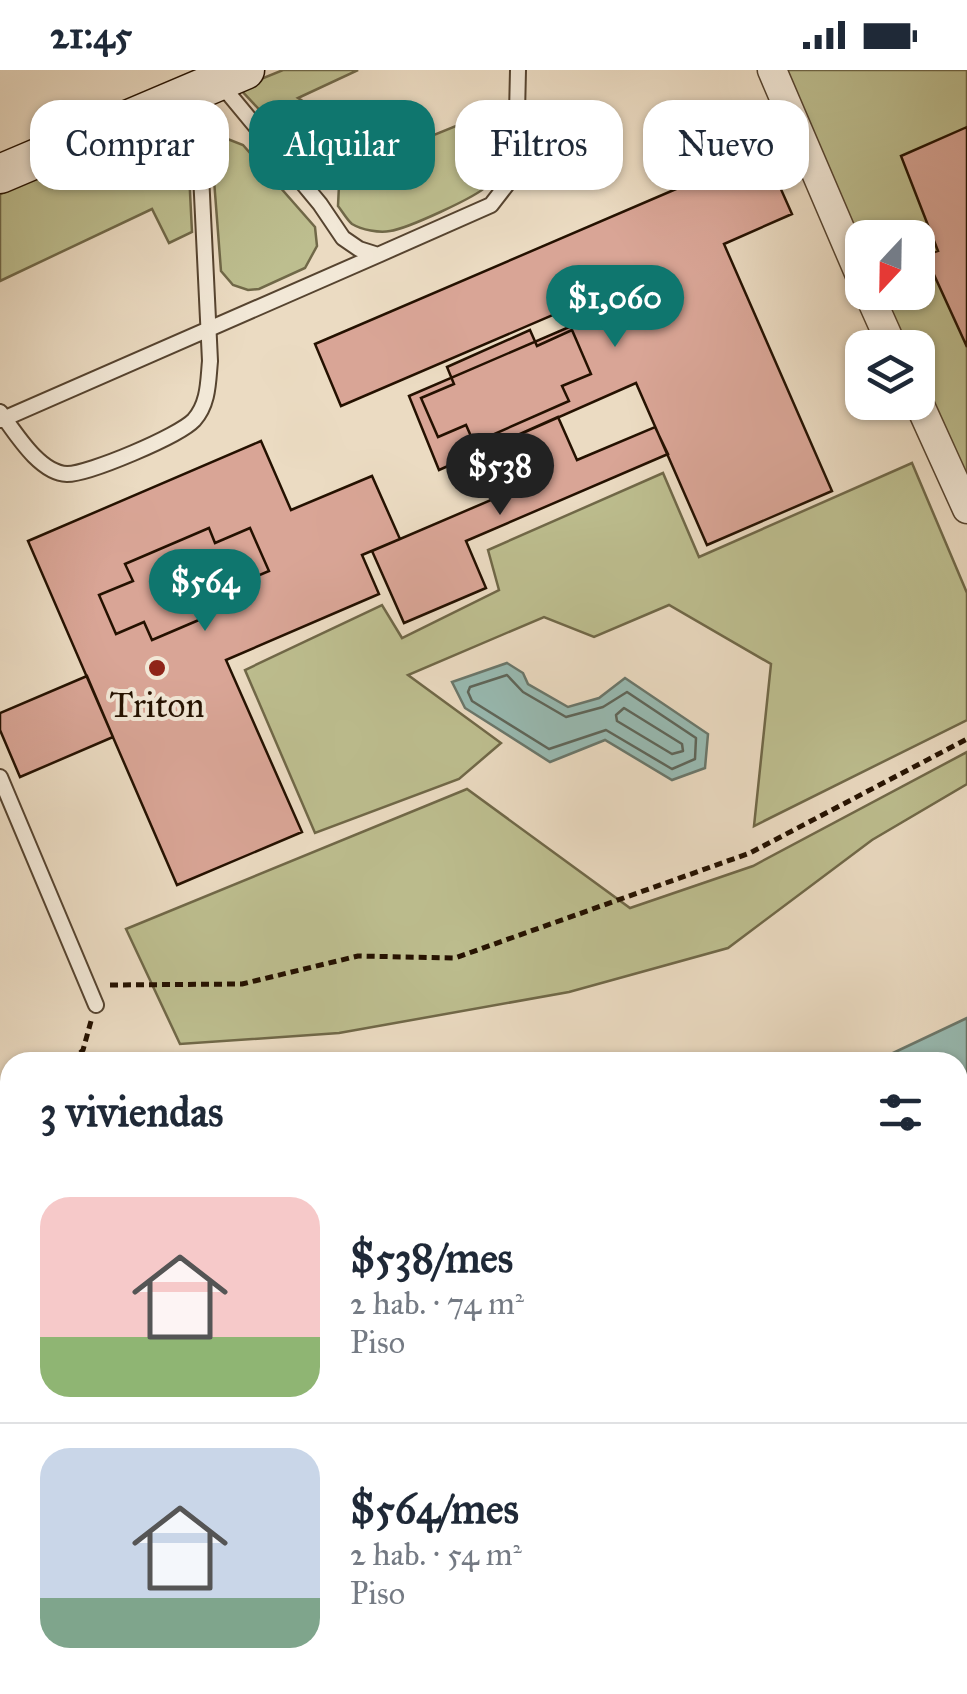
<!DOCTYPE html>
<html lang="es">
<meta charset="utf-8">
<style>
:root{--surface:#fff;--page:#f2f2f3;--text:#1f2937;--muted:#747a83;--line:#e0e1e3;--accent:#0f766e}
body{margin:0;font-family:"IM FELL Great Primer",serif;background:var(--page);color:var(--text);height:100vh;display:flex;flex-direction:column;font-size:38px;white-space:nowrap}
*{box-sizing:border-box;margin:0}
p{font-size:32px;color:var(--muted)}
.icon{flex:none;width:55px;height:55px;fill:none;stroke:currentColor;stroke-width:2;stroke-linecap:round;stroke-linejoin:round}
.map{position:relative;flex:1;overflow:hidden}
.details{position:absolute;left:0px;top:982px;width:968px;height:642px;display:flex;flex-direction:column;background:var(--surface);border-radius:30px 30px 0 0;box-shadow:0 2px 8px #0004}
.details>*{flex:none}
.hud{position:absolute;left:30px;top:30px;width:908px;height:90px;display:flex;gap:20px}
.needle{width:65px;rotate:202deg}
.fabs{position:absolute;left:845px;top:150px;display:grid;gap:20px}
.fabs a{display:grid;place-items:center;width:90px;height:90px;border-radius:20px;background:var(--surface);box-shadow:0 2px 8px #0004;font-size:50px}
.price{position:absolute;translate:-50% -85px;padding:0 22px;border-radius:35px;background:var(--accent);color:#fff;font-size:32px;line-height:65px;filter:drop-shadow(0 2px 5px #0008)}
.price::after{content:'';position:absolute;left:50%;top:60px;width:30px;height:22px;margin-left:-15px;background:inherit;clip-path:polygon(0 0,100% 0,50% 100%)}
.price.current{background:#222;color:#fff}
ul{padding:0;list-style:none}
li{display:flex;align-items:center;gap:30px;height:250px;padding:0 40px}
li+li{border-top:2px solid var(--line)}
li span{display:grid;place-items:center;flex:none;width:280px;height:200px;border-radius:30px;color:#555}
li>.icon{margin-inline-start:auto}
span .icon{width:120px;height:120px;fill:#fffc;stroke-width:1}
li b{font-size:42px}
h2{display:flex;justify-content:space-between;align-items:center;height:120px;padding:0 40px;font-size:42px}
.chip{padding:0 35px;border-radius:30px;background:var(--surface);box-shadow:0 2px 8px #0004;font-size:35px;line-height:90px}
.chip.current{background:var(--accent);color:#fff}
.status{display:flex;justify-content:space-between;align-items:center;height:70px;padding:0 50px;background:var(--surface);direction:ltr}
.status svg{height:28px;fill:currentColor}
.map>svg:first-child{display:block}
</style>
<div class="status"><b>21:45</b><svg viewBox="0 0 49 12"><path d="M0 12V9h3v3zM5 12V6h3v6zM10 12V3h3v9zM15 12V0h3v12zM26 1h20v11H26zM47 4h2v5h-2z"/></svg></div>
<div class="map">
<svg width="967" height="1624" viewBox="0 0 967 1624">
<rect width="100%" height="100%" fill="#ebdbc2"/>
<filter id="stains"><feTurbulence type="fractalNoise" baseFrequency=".002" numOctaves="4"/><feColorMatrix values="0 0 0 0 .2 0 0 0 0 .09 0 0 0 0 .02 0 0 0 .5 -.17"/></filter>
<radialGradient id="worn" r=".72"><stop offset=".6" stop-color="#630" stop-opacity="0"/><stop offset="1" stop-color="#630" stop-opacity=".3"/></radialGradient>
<path fill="#bdbe8f" stroke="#706848" stroke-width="2.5" d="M283 0H358L298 28 353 63 301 84 239 18Z
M772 0H967V426L918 318V278L899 277 874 223 918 222V168H862V198Z
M186 43 192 162 169 173 152 139 0 211V124Z
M473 49C506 60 511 88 488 115 477 127 406 159 390 161 379 163 362 160 352 154 347 150 342 141 338 136L339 115 350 99Z
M225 68 243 75 315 157 317 176 305 198 259 219 248 220 233 215 221 201 212 84 216 74Z
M912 393 967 523V650L754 756 771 594 669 535 594 567 544 547 408 605 501 673 459 709 315 763 245 600 382 535 402 568 499 520 488 480 663 403 699 487Z
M967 682V714L872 770 728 878 569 922 339 963 180 974 126 859 467 719 630 838 753 796Z"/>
<path fill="#98bbb3" stroke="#6a776b" stroke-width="2.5" d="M507 593 523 603 528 614 568 637 599 628 625 608 708 664 705 698 672 710 605 670 550 692 465 638 452 612Z
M967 948V1624H0V1270L10 1258V1615H958V992H874Z"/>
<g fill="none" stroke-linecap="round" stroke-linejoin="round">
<path stroke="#5e665a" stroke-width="2.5" d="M507 605 523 622 566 647 603 637 627 622 696 668 695 689 672 699 606 660 549 679 472 631 468 622 470 617Z
M624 638 682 674 683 681 672 684 617 651 616 645Z"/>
</g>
<path fill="#d9a596" stroke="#241100" stroke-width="2.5" d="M967 57V277L925 185 938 181 901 86Z
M732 95 740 112 772 99 792 144 724 174 832 421 707 475 636 313 439 400 409 326 604 242 597 226 341 336 315 274Z
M530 260 537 276 572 260 591 304 562 316 569 331 474 373 466 355 438 367 421 328 454 314 447 297Z
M558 347 577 390 655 357 668 384 466 471 486 518 404 553 372 481 540 409 520 364Z
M261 371 291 440 372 406 400 469 362 485 379 524 226 590 302 762 177 815 28 471Z
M209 458 215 473 250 458 269 501 241 513 248 529 152 570 144 552 116 564 99 525 133 511 125 494Z
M87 606 113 667 20 707 0 660V643Z"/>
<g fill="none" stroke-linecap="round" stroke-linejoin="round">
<defs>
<path id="service" d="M219 12 320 134 343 168 359 179 378 185 491 135 508 113 516 87 518 0
M0 342C15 362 39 403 67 404 89 404 179 366 194 350 209 333 208 311 210 291L197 21
M1 350 378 185
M0 707 96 935"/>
<path id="minor" d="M772 0 862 210
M868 222 893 278
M918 331 967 439"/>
<path id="secondary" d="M0 104 245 0"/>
</defs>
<use href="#service" stroke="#564430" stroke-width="18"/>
<use href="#minor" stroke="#564430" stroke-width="31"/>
<use href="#secondary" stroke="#241100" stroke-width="41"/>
<path stroke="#241100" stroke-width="5" stroke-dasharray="8 5" stroke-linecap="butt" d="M110 915 242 914 358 886 455 888 750 783 967 669
M71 992 83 980 91 951
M0 1033 10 1030"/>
<use href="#service" stroke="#f2e8d7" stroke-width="14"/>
<use href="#minor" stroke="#f2e8d7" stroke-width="28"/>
<use href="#secondary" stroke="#f2e8d7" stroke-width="38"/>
</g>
<circle fill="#8f2418" stroke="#f2e8d7" stroke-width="4" cx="157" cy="598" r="10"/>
<g text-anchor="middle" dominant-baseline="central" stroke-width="8" stroke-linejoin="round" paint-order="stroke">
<g font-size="35" fill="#241100" stroke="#f2e8d7">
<text x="157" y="635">Triton</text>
</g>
</g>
<rect width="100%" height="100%" filter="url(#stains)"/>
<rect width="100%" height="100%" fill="url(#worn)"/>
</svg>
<div class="fabs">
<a><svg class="needle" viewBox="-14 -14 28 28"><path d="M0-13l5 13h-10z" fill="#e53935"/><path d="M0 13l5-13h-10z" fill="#747a83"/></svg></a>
<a><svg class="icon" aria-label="layers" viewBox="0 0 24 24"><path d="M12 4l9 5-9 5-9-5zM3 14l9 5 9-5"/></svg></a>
</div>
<b class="price" style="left:615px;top:280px">$1,060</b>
<b class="price current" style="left:500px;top:448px">$538</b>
<b class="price" style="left:205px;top:564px">$564</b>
<div class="hud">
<a class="chip">Comprar</a>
<a class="chip current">Alquilar</a>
<a class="chip">Filtros</a>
<a class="chip">Nuevo</a>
</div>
<section class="details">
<h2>3 viviendas<svg class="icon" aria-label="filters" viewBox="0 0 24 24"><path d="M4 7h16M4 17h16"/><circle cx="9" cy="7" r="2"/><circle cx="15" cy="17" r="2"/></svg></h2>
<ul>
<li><span style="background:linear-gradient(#f6c9c9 70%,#8fb573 0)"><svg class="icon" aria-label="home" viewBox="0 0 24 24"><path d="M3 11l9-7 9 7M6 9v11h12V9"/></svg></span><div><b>$538/mes</b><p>2 hab. · 74 m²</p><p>Piso</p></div></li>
<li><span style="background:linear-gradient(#c9d6e8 75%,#7fa58c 0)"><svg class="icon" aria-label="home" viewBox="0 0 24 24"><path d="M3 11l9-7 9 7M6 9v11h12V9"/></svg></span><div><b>$564/mes</b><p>2 hab. · 54 m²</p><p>Piso</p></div></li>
</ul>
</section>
</div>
